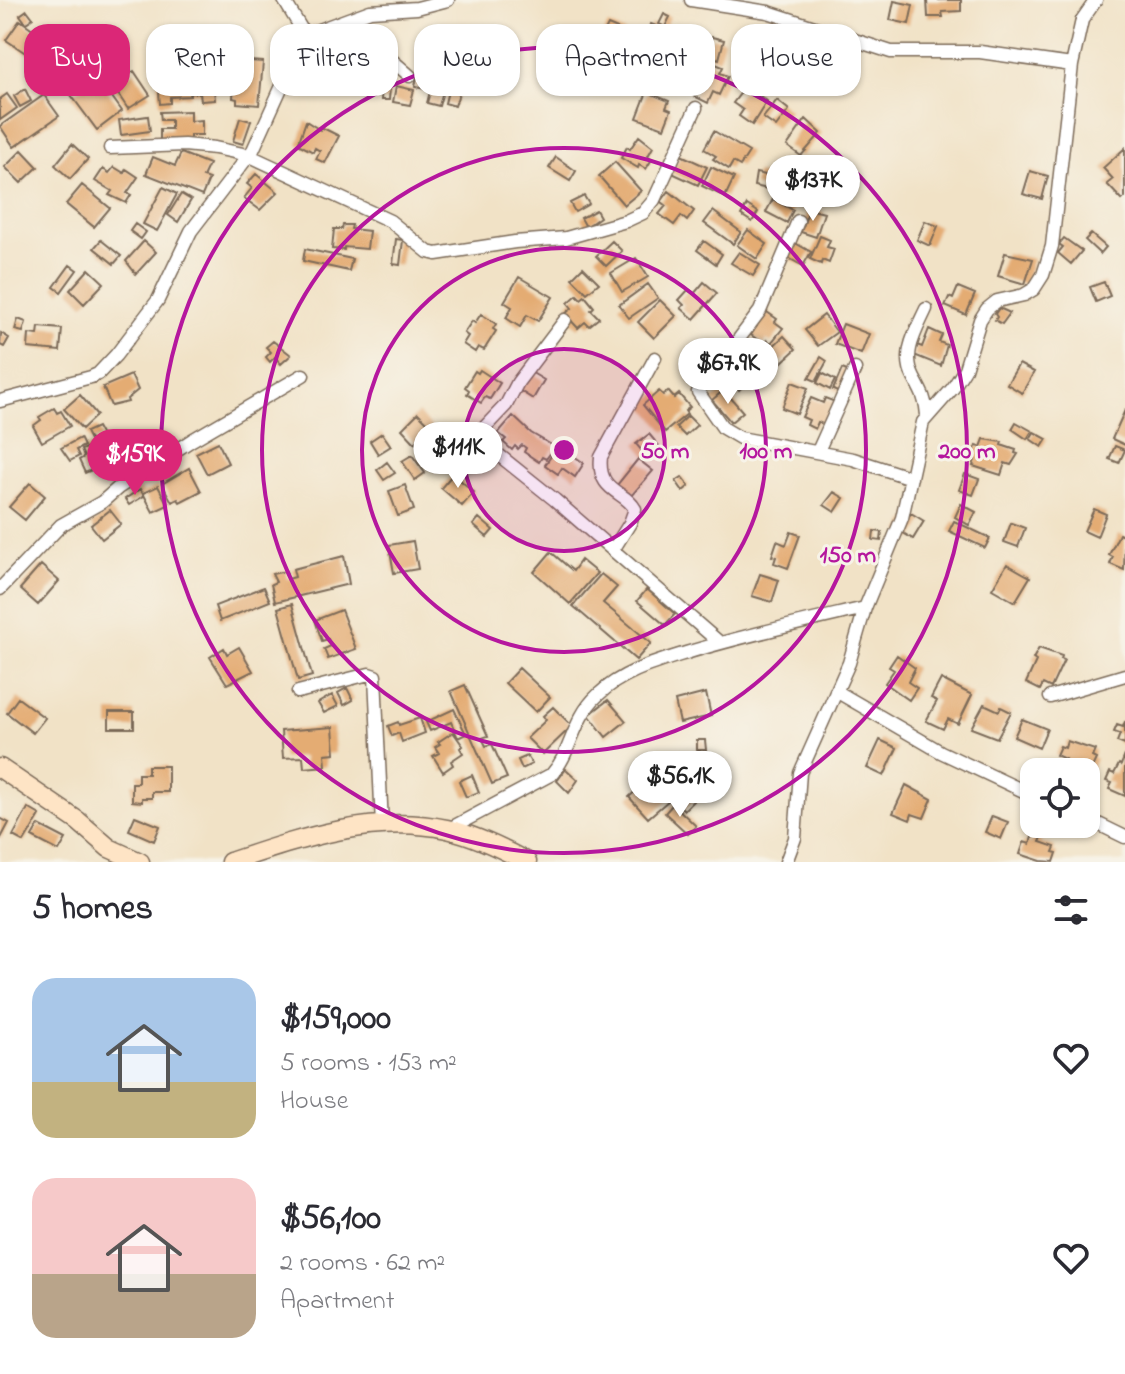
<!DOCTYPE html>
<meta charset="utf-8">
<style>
:root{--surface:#fff;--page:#f7f7f7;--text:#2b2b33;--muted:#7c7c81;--accent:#db2777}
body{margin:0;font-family:"Indie Flower",sans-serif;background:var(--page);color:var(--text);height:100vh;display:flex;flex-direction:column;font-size:30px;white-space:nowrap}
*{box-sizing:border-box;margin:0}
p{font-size:26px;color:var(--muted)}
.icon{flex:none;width:44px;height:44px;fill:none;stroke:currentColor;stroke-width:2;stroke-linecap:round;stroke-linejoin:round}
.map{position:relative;height:862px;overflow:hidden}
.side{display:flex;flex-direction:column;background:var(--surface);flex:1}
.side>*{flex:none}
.hud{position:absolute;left:24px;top:24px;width:1078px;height:72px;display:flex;gap:16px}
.controls{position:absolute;left:1020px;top:758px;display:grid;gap:16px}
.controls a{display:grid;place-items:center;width:80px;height:80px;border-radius:16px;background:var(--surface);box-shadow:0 2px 6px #0004;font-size:40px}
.price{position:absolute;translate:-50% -68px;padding:0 18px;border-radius:28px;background:#fff;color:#222;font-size:26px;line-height:52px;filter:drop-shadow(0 2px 4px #0008)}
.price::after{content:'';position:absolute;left:50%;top:48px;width:24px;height:18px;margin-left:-12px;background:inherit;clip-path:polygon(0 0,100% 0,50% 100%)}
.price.active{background:var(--accent);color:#fff}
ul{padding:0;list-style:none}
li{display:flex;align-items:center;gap:24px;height:200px;padding:0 32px}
li span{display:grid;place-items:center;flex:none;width:224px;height:160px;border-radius:24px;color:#555}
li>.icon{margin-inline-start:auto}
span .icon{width:96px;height:96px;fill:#fffc;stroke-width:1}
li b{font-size:34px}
h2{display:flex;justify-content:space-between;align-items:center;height:96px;padding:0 32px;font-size:34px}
.chip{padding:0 28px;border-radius:24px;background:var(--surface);box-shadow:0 2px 6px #0004;font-size:28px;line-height:72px}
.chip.active{background:var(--accent);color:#fff}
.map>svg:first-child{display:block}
</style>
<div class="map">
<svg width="1125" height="862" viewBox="0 0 1125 862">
<rect width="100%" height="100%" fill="#f7f3e8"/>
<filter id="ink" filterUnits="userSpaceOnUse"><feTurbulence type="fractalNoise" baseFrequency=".0125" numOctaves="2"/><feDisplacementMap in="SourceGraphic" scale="16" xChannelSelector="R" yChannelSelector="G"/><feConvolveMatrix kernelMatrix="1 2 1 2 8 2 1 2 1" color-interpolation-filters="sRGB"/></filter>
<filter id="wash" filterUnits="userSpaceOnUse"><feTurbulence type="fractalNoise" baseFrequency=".006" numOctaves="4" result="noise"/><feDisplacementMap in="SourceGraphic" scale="32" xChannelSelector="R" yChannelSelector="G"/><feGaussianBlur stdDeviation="1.8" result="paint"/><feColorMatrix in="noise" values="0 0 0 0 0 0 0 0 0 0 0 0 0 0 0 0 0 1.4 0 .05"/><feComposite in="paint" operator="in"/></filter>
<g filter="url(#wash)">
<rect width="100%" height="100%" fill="#f1e2c6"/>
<g id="blocks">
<path fill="#e4ac73" d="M927 0H961V11L942 12 943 17H928Z
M894 1 913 5 909 24 890 20Z
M27 10 33 18 26 23 20 15Z
M664 14 670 17 665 27 659 24Z
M20 20 41 35 27 54 6 40Z
M651 24 666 30 663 36 649 31Z
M608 25 655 45 649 59 601 39Z
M97 31 108 49 82 64 71 46Z
M712 37 724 40 719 59 706 55Z
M236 60 263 62 259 105 237 103V99L233 98Z
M708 61 723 67 720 73 728 76 719 95 713 92 708 103 694 96 698 85 692 82 700 64 706 67Z
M212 67 215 100 201 101 200 93H190V96L170 97V103L160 104 158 81 163 80 162 70Z
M134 71 150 95 128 109 112 85Z
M418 71 430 73 426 89 415 87Z
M97 76 122 111 97 130 71 95Z
M432 84 444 87 439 106 427 103Z
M396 86 414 90 410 105 393 102Z
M746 86 767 101 752 125 739 116 743 110 733 103Z
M382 87H390L389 100H381Z
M449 87 460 90 455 106 445 103Z
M25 89 31 101 20 107 14 96Z
M647 92 669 101 666 108 671 110 664 128 637 118Z
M7 94 17 108 0 120V99Z
M44 95 59 116 14 147 0 126Z
M777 100 789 110 776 127 763 118Z
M190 111V121L202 120V135H190V140L160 141V129H171V120H161L160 112Z
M148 116 150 131 121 135 119 120Z
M240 118 251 121 243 144 233 141Z
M806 119 821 133 801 156 787 146Z
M306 121 320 130 321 127 339 136 325 163 316 159 320 151 315 148 313 152 298 144Z
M714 131 749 152 740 166 733 162 729 169 713 159 716 156 704 149Z
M639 136 653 147 648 156 652 159 646 169 639 165 638 168 621 158 627 147 630 149Z
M72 144 88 159 70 179 55 165Z
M1125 148V197L1122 200 1107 184 1113 179 1103 168Z
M22 150 38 167 21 183 5 167Z
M181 153 209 164 203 177 209 179 202 196 146 174 153 157 175 166Z
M681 155 707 167 698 185 672 173Z
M556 157 576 171 570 181 549 168Z
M615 162 641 191 624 205 599 176Z
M114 167 124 173 126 169 138 177 127 193 131 195 126 203 109 195 112 191 95 181 103 169 109 173Z
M711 167 734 178 725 197 702 186Z
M1030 171 1048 176 1042 199 1023 194Z
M756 173 771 176 768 189 754 186Z
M256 174 278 192 260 210 244 198 252 188 247 184Z
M82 185 110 208 94 227 66 204Z
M163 187 177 194 157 231 143 224Z
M669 191 694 211 687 221 681 216 674 225 659 214 666 206 661 202Z
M181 194 191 200 178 222 168 215Z
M584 196 589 204 575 212 570 203Z
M773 199 793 210 787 223 766 212Z
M747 205 758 212 752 222 741 215Z
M809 209 824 213 816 237 801 232Z
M596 210 600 217 586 227 581 218Z
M713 211 741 232 733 244 704 223Z
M925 221 938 226 930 246 917 240Z
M135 224 146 232 141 239 130 231Z
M343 225H352L351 229 369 231 367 249 344 247V250L332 249 334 229H342Z
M748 230 767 244 757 259 737 245Z
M1091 234 1106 247 1100 254 1085 240Z
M820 236 830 240 827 247 834 249 829 263 822 260 821 264 810 259Z
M1064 238 1082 251 1071 264 1058 253 1063 247 1059 244Z
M396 239 403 240 400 265 393 264Z
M101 240 121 256 114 264 94 248Z
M144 241 156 252 136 274 126 261Z
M612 241 622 251 606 266 596 256Z
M704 241 722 254 716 264 697 250Z
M795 243 811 252 803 266 787 257Z
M305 249 352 259 349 271 303 261Z
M739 252 760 265 753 276 731 263Z
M1005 253 1033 259 1025 284 998 276Z
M636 258 648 277 622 292 611 273Z
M70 265 77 270 61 292 54 287Z
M583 267 599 283 587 293 572 278Z
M89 269 104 283 84 304 70 290Z
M519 277 553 297 538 321 527 315 520 327 506 318 512 307 504 302Z
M704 282 717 293 694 319 681 308 684 305 679 300 688 290 694 294Z
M1104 282 1110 296 1096 302 1090 287Z
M648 284 658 298 629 318 619 305Z
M958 287 975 294 966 315 945 306 949 297 953 299Z
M577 295 581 299 585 296 594 307 591 310 599 318 589 326 585 322 578 328 565 314 572 308 568 303Z
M660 300 676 316 654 338 638 322Z
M999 308 1010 313 1002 324 995 320 997 317 995 314Z
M764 310 777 319 775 322 783 328 771 343 767 340 764 344 751 335 757 326 754 324Z
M481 314 496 324 493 329 496 331 484 350 478 347 475 352 463 344 468 336 464 333 472 321 475 323Z
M824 315 837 332 818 346 805 330Z
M18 319 26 322 23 332 15 330Z
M843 324 869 334 861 354 835 344Z
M39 327 62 329 60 351 28 348 29 334 38 335Z
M929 329 942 335 939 342 947 345 941 366 914 355 917 345 922 347Z
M1 333 9 338 4 347 0 345Z
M784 336 796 349 782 362 770 349Z
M273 341 291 355 281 364 275 357 270 362 266 357 271 352 266 347Z
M745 342 764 359 748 377 739 369 746 361 742 357 739 361 732 356Z
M821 357 827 361 816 381 809 378Z
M728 358 749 380 739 390 734 385 728 390 715 377 721 372 717 368Z
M1019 364 1034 372 1022 393 1007 384Z
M842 369 852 373 842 394 833 390Z
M480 370 500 383 490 399 485 397 481 403 467 394 469 390 465 387 475 371 478 373Z
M529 371 544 380 533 399 517 389Z
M822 373 835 380 830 390 817 383Z
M131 375 138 390 127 399 128 402 111 406 103 387Z
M792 382 808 388 797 414 782 408Z
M724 390 743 412 731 422 712 400Z
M659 391 663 395 668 391 674 398 679 394 690 407 685 411 687 414 665 432 643 405Z
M80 395 97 415 82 429 64 409Z
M811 398 823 403 825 398 838 403 827 426 818 422 815 429 807 425 809 420 802 417Z
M54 408 57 413 61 411 70 426 42 442 33 426 41 420 39 417Z
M1125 410V445L1112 439Z
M418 413 432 427 415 443 402 429Z
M513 416 531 433 555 447 546 459 542 457 539 462 524 452 526 448 522 445 518 449 515 446 512 450 503 442 506 439 498 433Z
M688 416 697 425 685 436 676 427Z
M1016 422 1032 431 1027 439 1012 429Z
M97 427 102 436 91 442 86 432Z
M460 428 467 432 463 439 469 442 455 466 435 454 447 431 456 435Z
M1034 432 1047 439 1042 447 1030 439Z
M382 433 391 446 378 454 370 441Z
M649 434 660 447 647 457 636 444Z
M80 438 84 446 76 450 79 456 70 461 61 448Z
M984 439 1002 442 1001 445 1016 450 1015 453 1018 454 1011 465 1005 463 1001 475 973 466 975 460 972 459 976 446 981 447Z
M218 442 228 463 207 474 196 453Z
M561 442 573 451 571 454 584 463 575 477 562 468 558 474 545 465Z
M95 444 98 451 109 446 115 459 110 461 112 466 96 473 94 469 85 473 79 460 84 457 81 450Z
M1115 446 1125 450 1119 463 1109 459Z
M412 455 425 473 415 480 402 461Z
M638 459 653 471 631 496 617 485Z
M387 462 395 473 384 480 377 470Z
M189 468 201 491 180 502 178 499 172 502 162 484Z
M453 474 474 492 462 506 441 488Z
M965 474 979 479 973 495 959 490Z
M682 477 689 486 683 491 676 481Z
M30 483 45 496 25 520 9 507Z
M405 485 414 510 398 516 389 491Z
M158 486 168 505 153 512 143 493Z
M140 489 144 496 129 505 125 499Z
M834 492 844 498 835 512 824 505Z
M961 504 976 512 969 525 955 517Z
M1094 509 1106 514 1097 537 1084 531Z
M110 510 121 524 102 539 91 525Z
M911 513 924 521 913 539 900 531Z
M479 518 493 530 487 537 473 525Z
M954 521 990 538 985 548 949 531Z
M1011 523 1025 528 1018 547 1004 542Z
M874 531 882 532 881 541 873 540Z
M791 532 800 535 788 568 774 563 776 557 772 556 777 541 786 545Z
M1119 534 1125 537 1124 570 1110 564 1113 557 1109 555Z
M413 541 418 569 394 573 389 545Z
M551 552 573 571 581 560 597 573 570 604 534 572Z
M344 556 349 584 275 602 271 584 276 582 272 574 286 571 288 579 295 577 293 569Z
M1007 564 1030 577 1015 602 992 589Z
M41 565 59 581 38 605 20 589Z
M601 574 617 587 603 603 651 643 636 660 573 606Z
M760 574 779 580 772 602 752 596Z
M264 587 270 601 220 621 215 606Z
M647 589 675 614 665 625 637 601Z
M292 604 312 676 298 680 278 608Z
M341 610 356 649 328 659 324 649 331 646 328 639 322 641 315 620Z
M239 647 253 671 227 684 210 657 224 648 227 654Z
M1039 648 1062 656 1061 659 1064 660 1051 688 1043 684 1040 690 1026 683 1036 661 1033 659Z
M897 655 915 668 908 682 917 688 909 700 885 683 894 670 889 667Z
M519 668 550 697 536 712 505 683Z
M941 679 972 695 958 724 948 719 943 729 926 721 937 701 931 698Z
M465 685 488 736 482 738 486 746 492 744 507 778 492 784 451 691Z
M347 688 353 700 344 705 338 693Z
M706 693 711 716 680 723 675 701Z
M332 695 338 706 324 713 318 703Z
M18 698 45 718 33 733 7 713Z
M608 700 626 721 606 737 589 715Z
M984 704 999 711 1001 707 1011 712 997 738 971 728Z
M553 707 572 726 543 754 527 738 546 720 543 716Z
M454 709 466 734 458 738 451 722 430 731 426 722Z
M109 712H134V728H109Z
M420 718 425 733 402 742 399 733 392 736 388 726 398 722 399 725Z
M1022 719 1047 729 1039 748 1014 737Z
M1125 721V745L1117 742 1120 734 1114 732 1117 725 1123 727Z
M333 727 335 753 325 754 326 766 304 768 303 757 283 758 281 731Z
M453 732 463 746 460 748 463 753 451 761 453 765 443 772 433 756 439 753 435 747 440 744 438 742Z
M697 740H705L706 750H697Z
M880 740 897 748 884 776 867 768Z
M1067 741 1095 750 1092 757 1096 759 1090 772 1067 768 1069 764 1064 762 1065 759 1056 755 1060 746 1065 748Z
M1125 755V796L1109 789 1112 783 1106 781 1110 772 1114 774 1119 764 1121 765Z
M527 756 532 764 522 769 518 760Z
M677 765 700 786 693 793 697 797 684 810 658 785Z
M148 766H168V792H152V798H142V802L132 801V783H138V774H148Z
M566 769 578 780 569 793 557 781Z
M472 775 479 792 466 797 459 781Z
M649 779 668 801 648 818 629 797Z
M906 785 932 799 924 818 912 814 910 820 893 813Z
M673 804 696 826 688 834 665 813Z
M28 808 40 815 24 842 13 836Z
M135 816 160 826 154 841 129 830Z
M992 816 1008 822 1001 839 985 832Z
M0 818 9 823 0 840Z
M39 825 66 839 59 851 32 837Z
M1034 830 1044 833 1040 842 1055 847 1053 852 1057 853 1054 862 1041 861 1020 854 1024 842 1030 844Z"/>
</g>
</g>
<g filter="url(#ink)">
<use href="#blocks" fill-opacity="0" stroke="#7b6a59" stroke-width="2"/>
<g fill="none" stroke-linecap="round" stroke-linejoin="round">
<defs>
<path id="street" d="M284 0 305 35
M691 0 768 12 891 52H980L1072 65
M339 24 371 42 410 76
M110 148 184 145 215 148 248 155 390 221 428 252 436 254 515 242 566 238 626 221 643 213 654 200 696 108
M798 221 760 311 729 352 704 379 698 392 723 428 740 438 853 459 911 478
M926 309C916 331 901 354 914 378 921 391 926 399 927 415
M565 320 518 382 506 405 484 428 482 435 485 444 555 500 720 643
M0 401 91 377 98 374 116 355 158 300 191 231 253 150 305 35 370 11 417 8 448 0
M818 451 855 369
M613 550 630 523 635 509C625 490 597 493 601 457L655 358
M0 589 61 525 102 502 118 488 192 440 303 375
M836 691 941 752 1034 796
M298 692 369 674 375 676 382 825
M1050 697 1125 675
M1086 818 1125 837
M449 829 552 774C572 752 572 719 598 695 622 672 654 663 686 653 745 635 805 622 865 608
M786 862 795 838 800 773 849 663 865 608 902 518 923 422 953 388 965 369 980 320 987 309 997 301 1024 295 1034 289 1043 275 1052 246 1072 65 1082 20 1096 0"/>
<path id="secondary" d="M0 768 78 821 109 848 140 862
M230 862C299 839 374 813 447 829 474 835 503 849 527 862"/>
</defs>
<use href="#street" stroke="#7b6a59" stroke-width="15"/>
<use href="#secondary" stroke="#7b6a59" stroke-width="21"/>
<use href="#street" stroke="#fff" stroke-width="12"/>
<use href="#secondary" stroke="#fee4c5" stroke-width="18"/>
</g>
</g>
<circle cx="564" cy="450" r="101" fill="#b5179e" fill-opacity=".12"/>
<g fill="none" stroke="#b5179e" stroke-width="4">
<circle cx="564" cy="450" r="101"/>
<circle cx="564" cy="450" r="202"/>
<circle cx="564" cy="450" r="302"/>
<circle cx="564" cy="450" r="403"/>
</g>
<circle cx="564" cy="450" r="12" fill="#b5179e" stroke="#f7f3e8" stroke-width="4"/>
<g font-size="24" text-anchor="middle" font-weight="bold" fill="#b5179e" stroke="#f7f3e8" stroke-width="6" stroke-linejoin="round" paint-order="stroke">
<text x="665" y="458">50 m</text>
<text x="766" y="458">100 m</text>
<text x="967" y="458">200 m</text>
<text x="848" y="562">150 m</text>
</g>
</svg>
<div class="controls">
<a><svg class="icon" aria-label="locate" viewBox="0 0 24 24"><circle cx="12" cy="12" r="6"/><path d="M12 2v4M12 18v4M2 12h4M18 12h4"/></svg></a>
</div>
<b class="price" style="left:813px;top:223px">$137K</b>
<b class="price" style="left:728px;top:406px">$67.9K</b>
<b class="price" style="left:458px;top:490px">$111K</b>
<b class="price active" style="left:135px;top:497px">$159K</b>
<b class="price" style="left:680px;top:819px">$56.1K</b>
<div class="hud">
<a class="chip active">Buy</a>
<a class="chip">Rent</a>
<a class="chip">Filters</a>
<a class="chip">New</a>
<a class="chip">Apartment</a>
<a class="chip">House</a>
</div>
</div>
<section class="side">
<h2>5 homes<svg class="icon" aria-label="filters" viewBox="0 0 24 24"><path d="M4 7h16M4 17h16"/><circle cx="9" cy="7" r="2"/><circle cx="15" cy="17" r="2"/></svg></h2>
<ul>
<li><span style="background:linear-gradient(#a9c7e8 65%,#c2b280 0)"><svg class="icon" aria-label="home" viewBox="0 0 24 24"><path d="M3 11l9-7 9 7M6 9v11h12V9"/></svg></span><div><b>$159,000</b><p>5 rooms · 153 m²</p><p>House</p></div><svg class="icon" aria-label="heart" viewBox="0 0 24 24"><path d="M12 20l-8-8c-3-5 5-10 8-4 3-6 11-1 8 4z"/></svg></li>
<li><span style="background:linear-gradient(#f6c9c9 60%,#b9a48a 0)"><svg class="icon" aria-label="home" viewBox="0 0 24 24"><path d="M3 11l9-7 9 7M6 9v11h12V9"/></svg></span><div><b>$56,100</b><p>2 rooms · 62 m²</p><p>Apartment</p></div><svg class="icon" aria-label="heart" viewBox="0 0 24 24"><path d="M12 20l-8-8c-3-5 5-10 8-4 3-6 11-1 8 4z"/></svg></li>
</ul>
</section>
